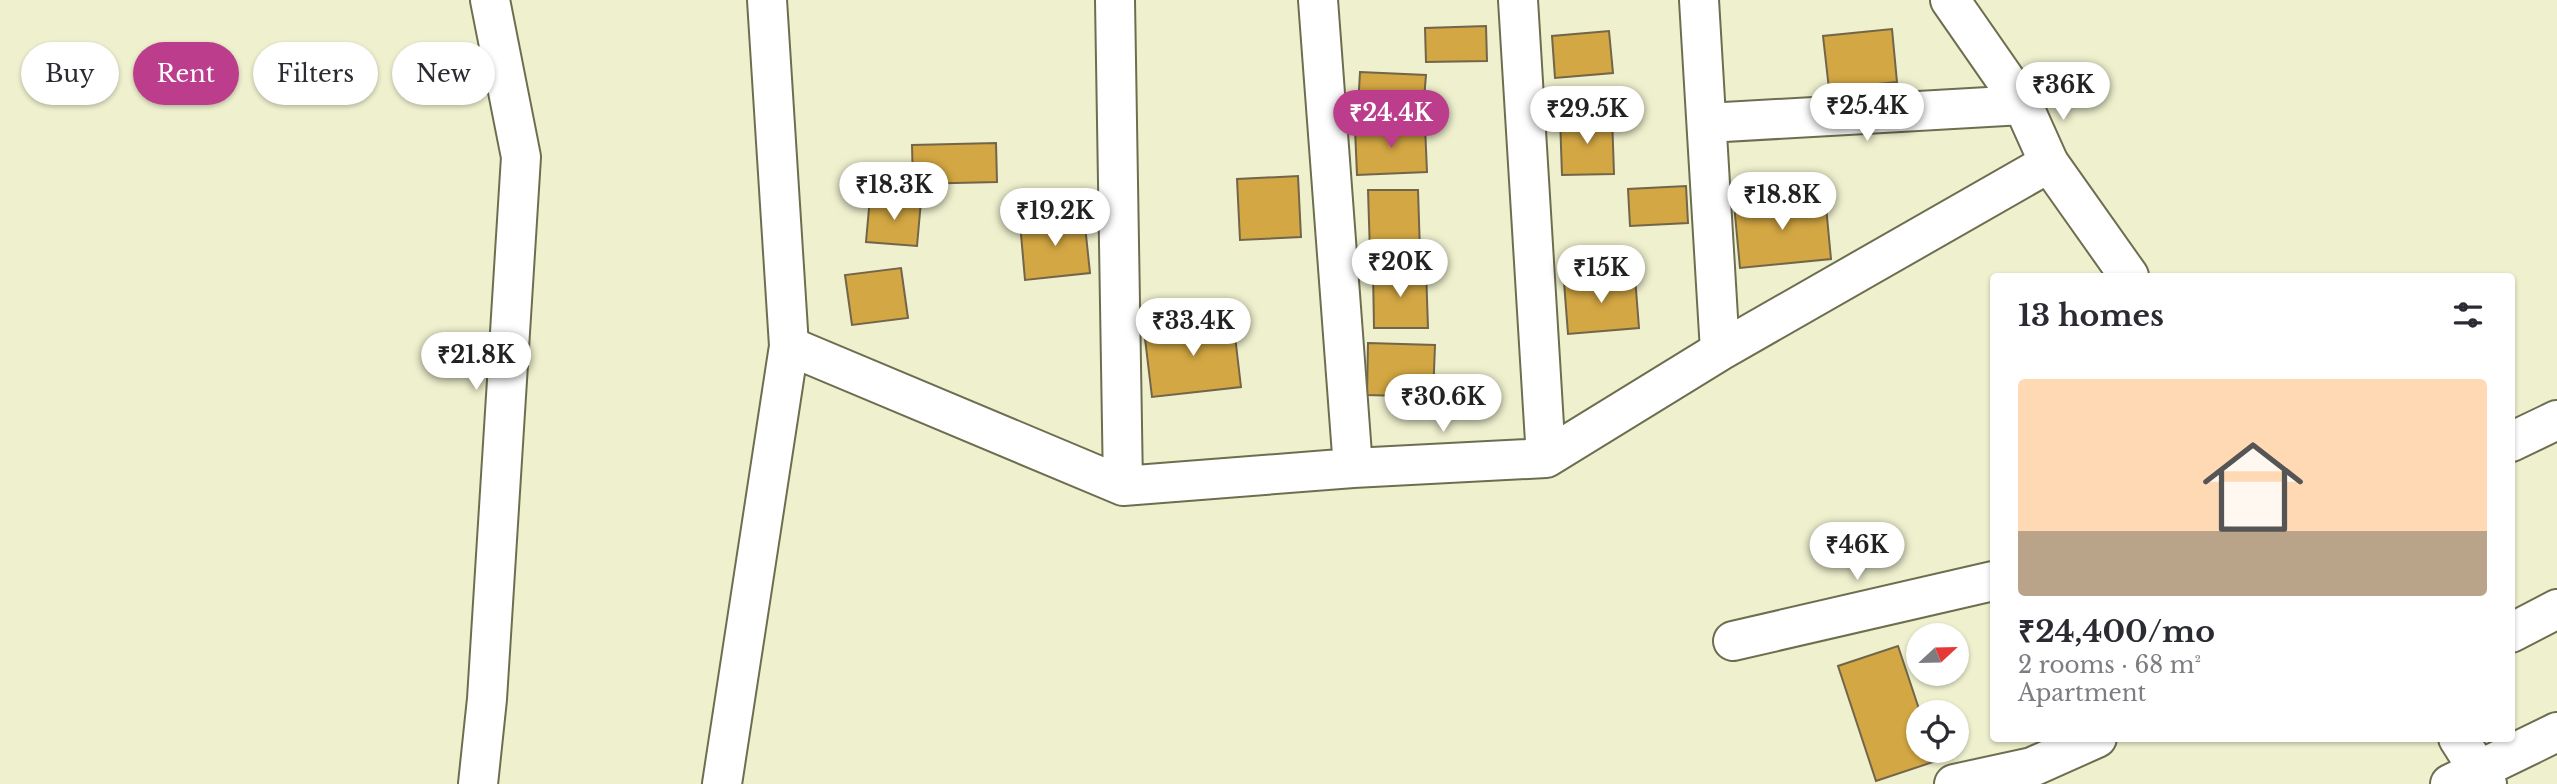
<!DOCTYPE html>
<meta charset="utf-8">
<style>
:root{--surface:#fff;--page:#f2f2f3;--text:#2b2b33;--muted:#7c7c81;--line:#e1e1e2;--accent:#bb3d8b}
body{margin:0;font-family:"Libre Baskerville",serif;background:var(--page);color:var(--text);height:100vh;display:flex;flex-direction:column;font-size:26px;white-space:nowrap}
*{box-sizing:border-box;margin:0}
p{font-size:23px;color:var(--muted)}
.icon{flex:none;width:38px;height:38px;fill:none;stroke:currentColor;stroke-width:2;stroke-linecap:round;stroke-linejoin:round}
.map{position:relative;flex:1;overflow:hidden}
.drawer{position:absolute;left:1990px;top:273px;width:525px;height:469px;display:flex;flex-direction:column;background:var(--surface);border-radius:7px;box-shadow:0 2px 5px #0004}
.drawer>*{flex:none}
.guide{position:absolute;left:21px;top:42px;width:665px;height:63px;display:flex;gap:14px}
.needle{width:46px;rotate:68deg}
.controls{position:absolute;left:1906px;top:623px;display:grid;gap:14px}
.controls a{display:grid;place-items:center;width:63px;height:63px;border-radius:50%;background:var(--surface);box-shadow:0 2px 5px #0004;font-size:35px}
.price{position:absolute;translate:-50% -60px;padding:0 16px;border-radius:24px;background:#fff;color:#222;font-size:23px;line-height:46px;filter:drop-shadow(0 2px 4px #0008)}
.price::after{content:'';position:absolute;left:50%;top:42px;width:21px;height:16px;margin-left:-10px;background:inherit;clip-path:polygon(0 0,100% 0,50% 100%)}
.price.active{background:var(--accent);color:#fff}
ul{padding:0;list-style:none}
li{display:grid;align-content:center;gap:14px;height:371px;padding:0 28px}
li+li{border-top:2px solid var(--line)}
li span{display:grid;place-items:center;height:217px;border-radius:7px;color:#555}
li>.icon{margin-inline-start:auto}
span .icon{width:126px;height:126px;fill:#fffc;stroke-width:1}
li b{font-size:30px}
h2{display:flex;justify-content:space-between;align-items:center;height:84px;padding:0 28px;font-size:30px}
.chip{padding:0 24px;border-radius:32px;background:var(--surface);box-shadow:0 2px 5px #0004;font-size:24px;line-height:63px}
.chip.active{background:var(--accent);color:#fff}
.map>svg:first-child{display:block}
</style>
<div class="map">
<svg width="2557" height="784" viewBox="0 0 2557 784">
<rect width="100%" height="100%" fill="#eef0ce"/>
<path fill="#d3a743" stroke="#726549" stroke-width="2" d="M1486 26 1487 61 1426 62 1425 28Z
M1892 29 1897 82 1829 89 1823 36Z
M1609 31 1613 73 1555 78 1552 36Z
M1360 72 1426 75 1423 111 1358 108Z
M1612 116 1614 174 1562 175 1560 118Z
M1425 126 1427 172 1357 175 1355 129Z
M996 143 997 182 913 184 912 145Z
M1298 176 1301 237 1240 240 1237 179Z
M1686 186 1688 223 1630 226 1628 189Z
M1368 190H1418L1420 252 1370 253Z
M1825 196 1831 259 1740 268 1734 204Z
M870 197 921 201 917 246 866 242Z
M1084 216 1090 273 1025 280 1020 223Z
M901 268 908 318 852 325 845 275Z
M1426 269 1428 328H1374L1373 270Z
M1635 277 1639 328 1568 334 1564 282Z
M1233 319 1241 387 1152 397 1144 330Z
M1368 343 1435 345 1433 397 1367 395Z
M1898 646 1920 712H1918V751H1933L1936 761 1876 781 1838 666Z"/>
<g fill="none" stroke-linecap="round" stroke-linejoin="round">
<defs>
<path id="minor" d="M1115 0 1123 486
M1318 0 1353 468
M1518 0 1546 458
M1699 0 1720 351
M1707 123 2023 105
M789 346 1123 486 1353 468 1546 458 1720 351 2049 163
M2511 442 2557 420
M2511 633 2557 609
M1733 641 1993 581
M478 784 487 699 521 157 490 0
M1954 784 2032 767 2097 738
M2450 784 2557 732"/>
<path id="tertiary" d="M1950 0 2023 105 2049 163 2129 276
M2458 738 2487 784
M722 784 789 346 767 0"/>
</defs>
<use href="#minor" stroke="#6d6e50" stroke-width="42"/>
<use href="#tertiary" stroke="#6d6e50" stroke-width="42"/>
<use href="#minor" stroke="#fff" stroke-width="38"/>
<use href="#tertiary" stroke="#fff" stroke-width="38"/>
</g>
</svg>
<div class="controls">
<a><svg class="needle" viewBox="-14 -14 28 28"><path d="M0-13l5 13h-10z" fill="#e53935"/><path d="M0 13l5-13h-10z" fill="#7c7c81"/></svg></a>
<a><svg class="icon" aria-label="locate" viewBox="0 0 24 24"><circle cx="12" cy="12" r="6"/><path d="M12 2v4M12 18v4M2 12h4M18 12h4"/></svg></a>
</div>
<b class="price" style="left:2063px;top:122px">₹36K</b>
<b class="price" style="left:1867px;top:143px">₹25.4K</b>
<b class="price" style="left:1587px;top:146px">₹29.5K</b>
<b class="price active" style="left:1391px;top:150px">₹24.4K</b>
<b class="price" style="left:894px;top:222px">₹18.3K</b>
<b class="price" style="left:1782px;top:232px">₹18.8K</b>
<b class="price" style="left:1055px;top:248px">₹19.2K</b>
<b class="price" style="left:1400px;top:299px">₹20K</b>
<b class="price" style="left:1601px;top:305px">₹15K</b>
<b class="price" style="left:1193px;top:358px">₹33.4K</b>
<b class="price" style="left:476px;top:392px">₹21.8K</b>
<b class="price" style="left:1443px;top:434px">₹30.6K</b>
<b class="price" style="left:1857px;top:582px">₹46K</b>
<div class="guide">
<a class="chip">Buy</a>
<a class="chip active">Rent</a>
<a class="chip">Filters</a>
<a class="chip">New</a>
</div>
<section class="drawer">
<h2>13 homes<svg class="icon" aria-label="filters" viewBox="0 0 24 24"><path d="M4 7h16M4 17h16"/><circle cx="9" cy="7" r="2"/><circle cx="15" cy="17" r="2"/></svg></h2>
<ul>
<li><span style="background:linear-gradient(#ffd9b3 70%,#b9a48a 0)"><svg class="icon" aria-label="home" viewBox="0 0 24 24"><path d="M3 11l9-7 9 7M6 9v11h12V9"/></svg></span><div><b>₹24,400/mo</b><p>2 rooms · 68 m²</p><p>Apartment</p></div></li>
</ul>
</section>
</div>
